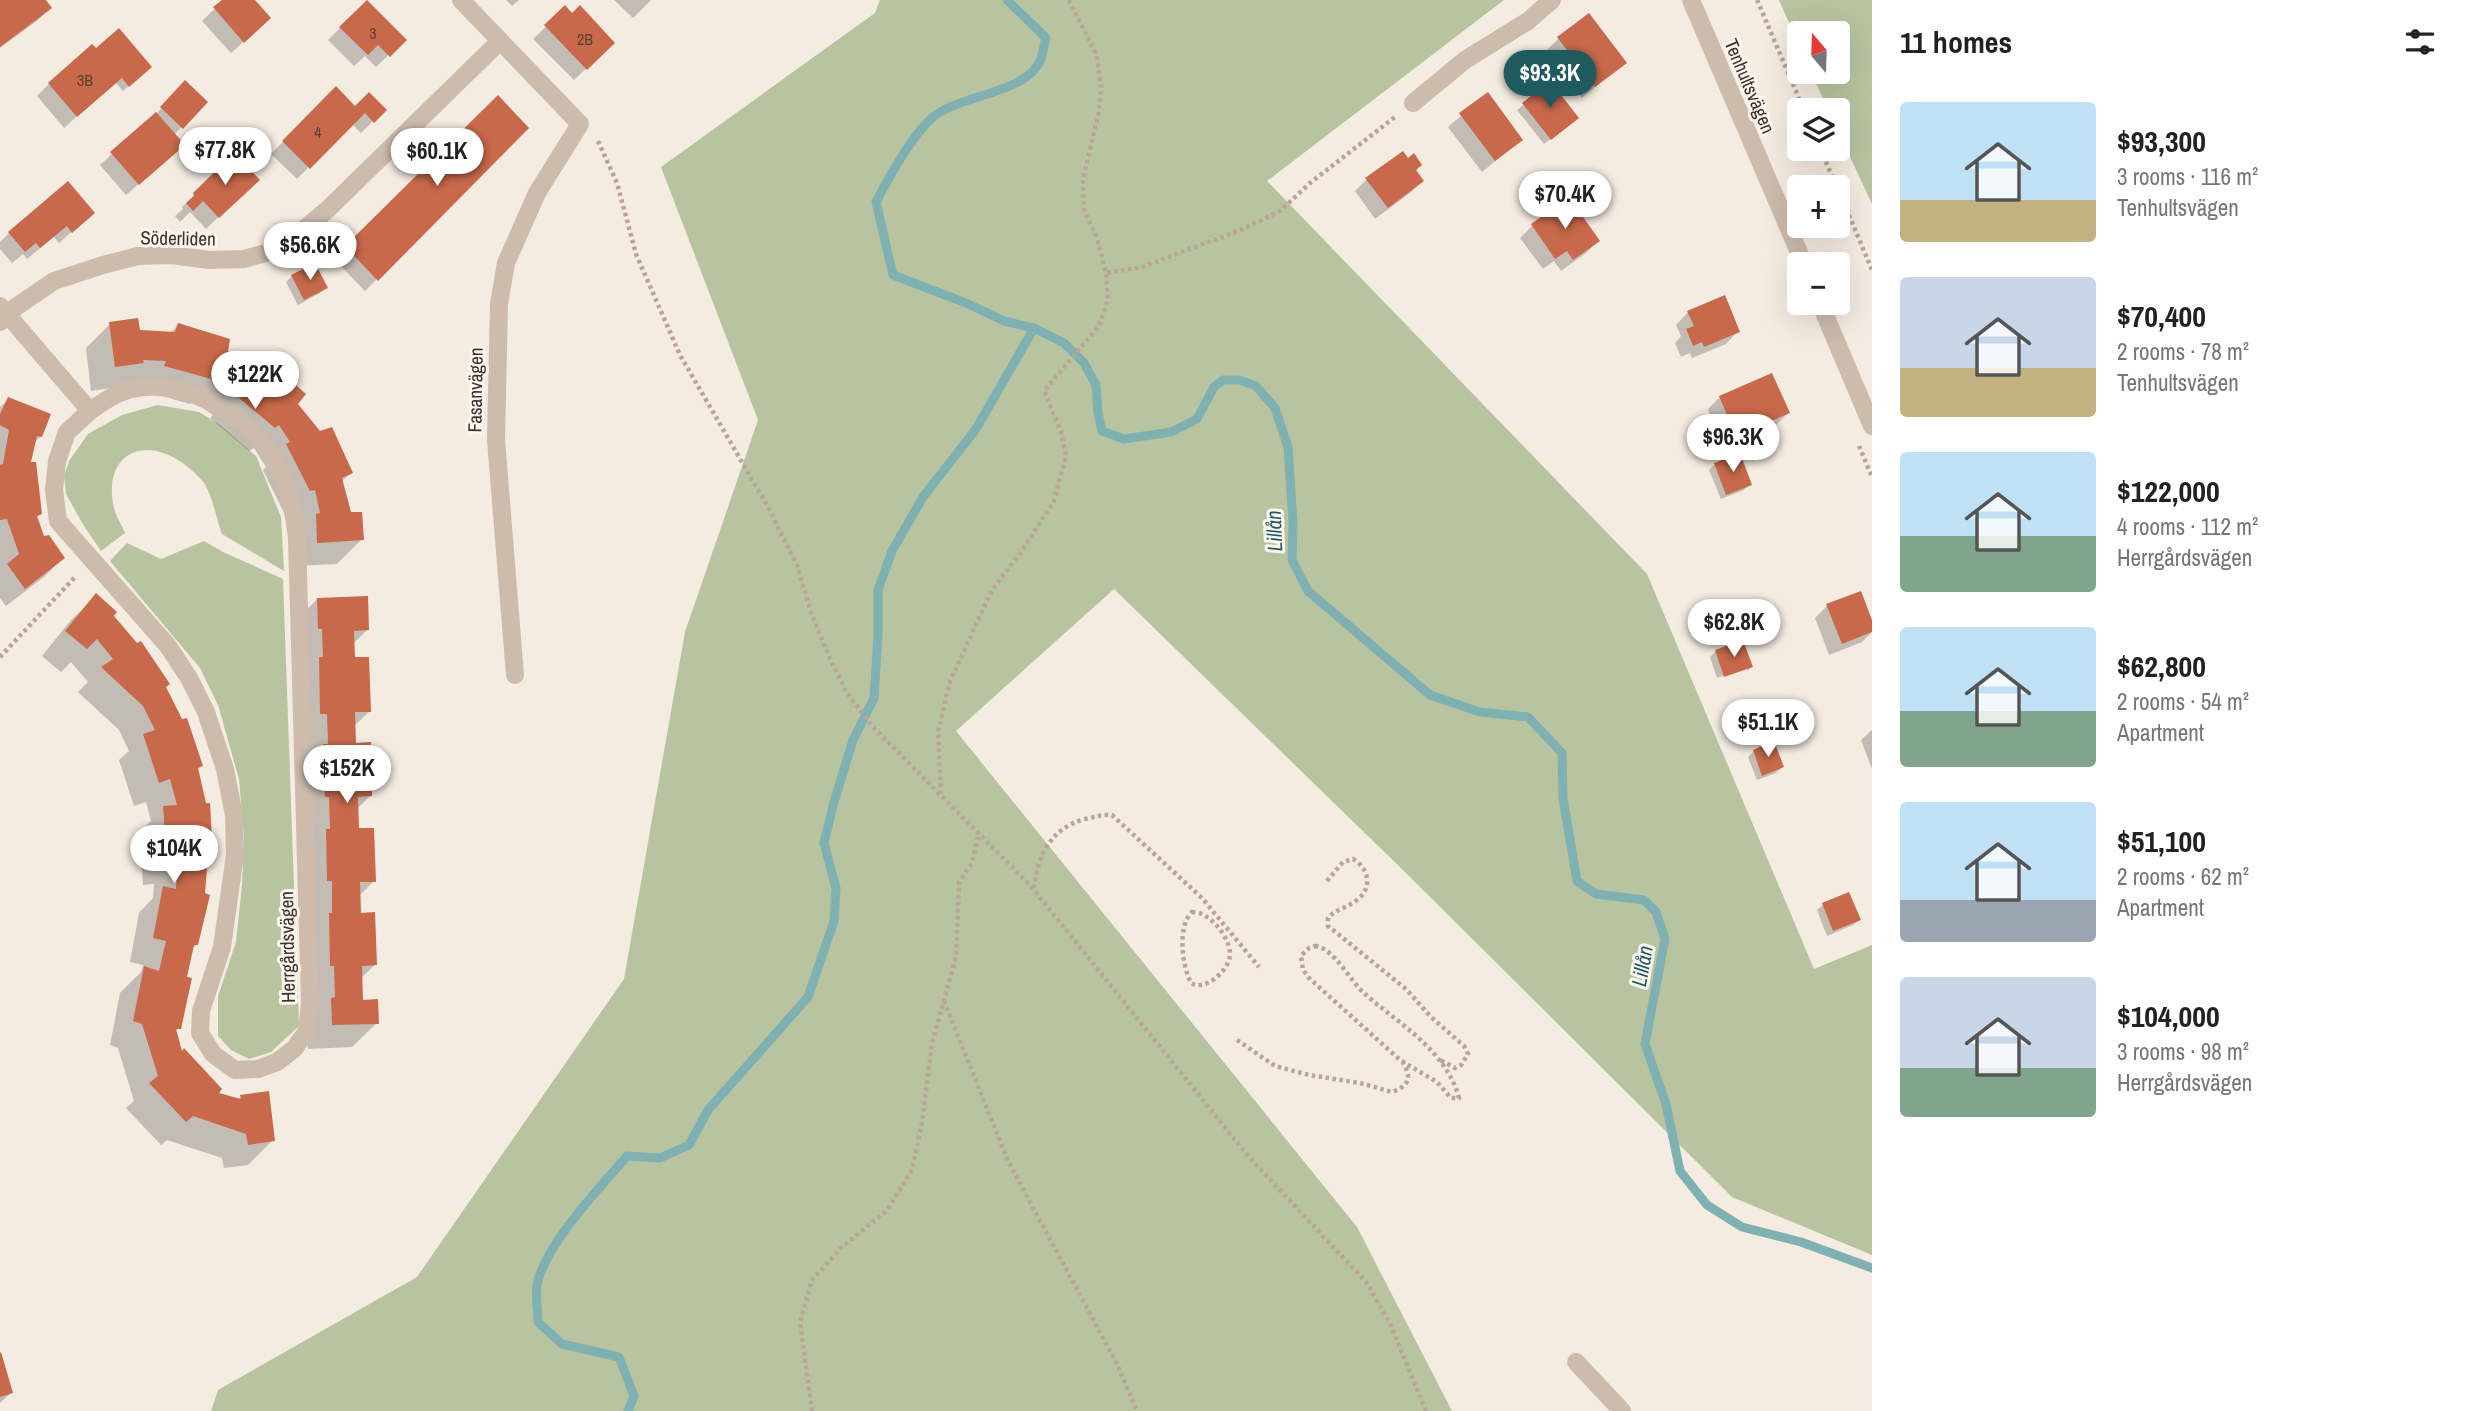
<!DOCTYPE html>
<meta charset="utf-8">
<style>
:root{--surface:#fff;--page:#f6f6f6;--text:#222;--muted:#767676;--accent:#1f5a5e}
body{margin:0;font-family:"Archivo Narrow",sans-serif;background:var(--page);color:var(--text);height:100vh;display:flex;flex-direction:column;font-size:26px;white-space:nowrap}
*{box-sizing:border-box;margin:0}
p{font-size:23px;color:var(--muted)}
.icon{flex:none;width:38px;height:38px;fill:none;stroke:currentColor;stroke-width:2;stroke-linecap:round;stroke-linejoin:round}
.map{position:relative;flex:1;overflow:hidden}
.side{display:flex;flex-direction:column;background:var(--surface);width:595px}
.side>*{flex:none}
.needle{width:46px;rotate:341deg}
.tools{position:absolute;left:1787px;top:21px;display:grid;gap:14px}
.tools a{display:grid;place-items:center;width:63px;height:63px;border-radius:7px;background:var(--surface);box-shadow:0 7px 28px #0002;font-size:35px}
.price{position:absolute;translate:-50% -60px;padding:0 16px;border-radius:24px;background:#fff;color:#222;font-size:23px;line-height:46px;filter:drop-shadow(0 2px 4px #0008)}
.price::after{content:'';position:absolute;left:50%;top:42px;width:21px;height:16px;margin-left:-10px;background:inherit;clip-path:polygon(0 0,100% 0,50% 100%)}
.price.selected{background:var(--accent);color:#fff}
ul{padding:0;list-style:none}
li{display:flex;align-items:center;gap:21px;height:175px;padding:0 28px}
li span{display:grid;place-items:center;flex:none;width:196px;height:140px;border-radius:7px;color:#555}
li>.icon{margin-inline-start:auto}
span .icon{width:84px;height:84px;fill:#fffc;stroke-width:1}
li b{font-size:30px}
h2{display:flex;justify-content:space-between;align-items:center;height:84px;padding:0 28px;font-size:30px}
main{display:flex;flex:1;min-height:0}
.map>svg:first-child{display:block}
</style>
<main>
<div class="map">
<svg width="1872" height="1411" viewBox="0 0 1872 1411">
<rect width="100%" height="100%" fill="#f4ebe1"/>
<path fill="#b8c4a0" d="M880 0H1504L1267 181 1647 574 1814 969 1872 945V1255L1732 1197 1407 874 1114 589 956 731 1357 1227 1452 1411H211L218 1390 417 1277 624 979 685 632 758 420 661 167 875 13Z
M1779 0H1872V204L1838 131V110H1828L1811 72H1838V33H1799V45Z
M158 405 199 412 220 425 256 456 281 517 284 571 222 534C216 518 213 497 204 483 198 475 191 470 184 464 142 433 102 456 114 508 116 517 122 525 125 533L101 551 84 526 66 494 64 476 69 461 88 434 122 415Z
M204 541 223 552 283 579 299 1026 271 1052 249 1059 231 1050 218 1036V996L236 942 242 885 244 837 239 779 218 705 200 668 110 561 127 543 161 559Z"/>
<path fill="#0003" d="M0 0H44L50 8 38 20 0 48Z
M224 0H253L257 30 231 53 202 21Z
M506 0H519L512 6Z
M614 0H651L633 18Z
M366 2 404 40 376 67 365 56 354 66 328 40Z
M565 8 572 15 613 43 574 80 533 39Z
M1559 38 1624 63 1582 98 1547 50Z
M144 72 123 91 115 82 64 128 37 96 49 84Z
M185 83 206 102 174 135 170 156 126 195 100 165 156 114Z
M1550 83 1572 123 1544 144 1517 110Z
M336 88 355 108 384 110 361 133 352 124 297 179 271 154Z
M1487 94 1521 140 1482 172 1448 127Z
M498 97 527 128 365 291 334 259Z
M234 156 257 180 206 229 190 212 180 222 175 216 183 209 182 207Z
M1414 171 1422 181 1410 193 1375 219 1355 191 1367 179Z
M93 213 59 243 54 237 27 259 23 254 12 263 0 249V242L9 233Z
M1532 226 1598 241 1586 253 1561 271 1554 261 1543 269 1520 238Z
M292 276 326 288 320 293 298 305 286 282Z
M1688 312 1738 331 1726 344 1692 358 1690 353 1681 357 1675 343 1681 336 1676 325Z
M110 324 139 332 170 333 178 325 226 352 296 404 351 473 341 482 349 514 362 539 337 564 293 566 285 515 263 470 266 467 254 448 249 451 210 418 213 415 192 401 190 404 141 390 117 387 91 391 86 348Z
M1720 397 1788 413 1776 425 1724 447 1708 409Z
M9 399 41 436 34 443 29 464 40 514 36 518 43 538 63 558 44 577 6 606 0 598V407Z
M1715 464 1750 484 1744 490 1721 499 1709 470Z
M1860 593 1872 625V632L1862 642 1829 655 1815 618 1827 606Z
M96 596 164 687 201 766 197 770 211 856 206 861 196 945 191 950 179 1028 175 1032 181 1053 215 1093 238 1100 241 1097 273 1140 248 1165 224 1168 222 1158 167 1140 161 1145 126 1108 134 1101 118 1048 110 1045 120 993 141 972 143 965 130 962 139 913 153 898 154 884 143 885 139 832 151 821 146 802 134 806 119 760 129 751 119 730 78 692 88 682 71 662 61 672 42 656 71 620Z
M317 599 367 630 353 644V659L369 712 354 726 355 745 370 796 356 810 357 830 374 881 359 896 360 914 375 965 360 979 361 1001 377 1023 352 1047 308 1049 293 624Z
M1716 651 1751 667 1747 671V667L1717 678 1710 657Z
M1872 730V769L1861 740Z
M1754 751 1782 767 1776 773 1757 780 1748 757Z
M1823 905 1859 920 1853 925 1827 936 1817 910Z
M0 1356 11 1393 0 1403Z"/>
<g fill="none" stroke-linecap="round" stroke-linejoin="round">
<path stroke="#7fb0b2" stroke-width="9" d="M1007 0 1046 38C1044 45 1043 52 1041 59 1027 94 961 94 933 117 911 136 889 177 876 202L893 275 966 303 1004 321 1034 328 1064 343 1084 363 1096 385 1098 413 1102 431 1124 439 1171 432 1197 419 1214 387 1223 380H1239L1256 386 1275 408 1288 447 1293 522 1292 560 1308 591 1430 695 1480 712 1528 717 1562 753 1563 798 1577 881 1596 894 1644 900 1656 912 1665 939 1645 1044 1666 1104 1680 1171 1707 1205 1742 1227 1801 1242 1872 1268
M628 1411 634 1396 619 1357 562 1344 538 1322C538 1310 535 1295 537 1284 547 1242 599 1189 627 1156L660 1158 689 1145 708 1110 808 997 834 921 836 888 824 843 834 802 853 740 874 698 878 635V590L892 551 923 497 976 429 1034 328"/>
</g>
<path fill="#c8694b" d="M0 0H46L52 8 0 47Z
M222 0H255L271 18 244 43 213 7Z
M367 0 407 40 390 57 378 45 368 55 339 27Z
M565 5 572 13 580 5 615 43 587 70 544 25Z
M1589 13 1627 63 1595 87 1557 37Z
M119 28 152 67 129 87 122 78 77 117 48 83 92 44 96 48Z
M185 80 208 102 183 129 160 107Z
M1550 81 1579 118 1551 140 1522 103Z
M336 86 355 106 369 92 387 110 374 123 365 113 310 169 282 141Z
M1488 92 1523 140 1495 161 1459 113Z
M498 95 529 128 378 281 345 246Z
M156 112 185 145 139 185 110 152Z
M1403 151 1408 158 1414 153 1422 165 1416 170 1424 181 1388 208 1365 178Z
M234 153 260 180 219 218 203 201 193 211 186 203 194 196 193 193Z
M68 181 95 213 72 233 67 226 40 248 36 243 25 252 8 232Z
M1569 197 1600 241 1573 260 1567 251 1555 259 1531 224Z
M315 263 328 288 304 300 291 275Z
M1725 295 1740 332 1704 347 1702 342 1693 346 1686 329 1694 326 1687 311Z
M138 318 140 330 175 332 178 323 230 339 228 351 257 367 265 358 306 394 298 404 320 431 332 427 353 473 342 478 351 512H362L364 540 317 543 316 514 320 513 315 490 310 491 286 444 290 442 279 425 275 428 233 393 236 390 217 377 215 380 164 366 166 361 143 360 144 363 115 367 109 322Z
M1772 373 1790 413 1736 436 1719 396Z
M8 397 51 414 42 437 37 436 31 462H36L42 514 37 516 44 536 49 535 65 558 25 589 7 564 19 554 7 519 0 520V465L3 464 9 430 0 425V414Z
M1740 453 1752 485 1726 495 1714 463Z
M1861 591 1872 620V632L1842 644 1826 604Z
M96 593 117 612 114 616 137 643 141 641 170 684 166 687 182 719 187 718 203 766 198 768 206 803H210L213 857H208L205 893 210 895 198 945H194L187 977 192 978 181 1029H176L182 1051 184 1048 222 1089 219 1093 241 1099 240 1095 269 1091 275 1141 248 1145 246 1134 193 1116 186 1122 149 1083 158 1076 142 1024 133 1021 144 966 159 971 166 941 153 938 163 886 176 889 178 860 167 862 163 806 177 805 170 779 159 783 143 734 155 730 143 706 101 667 113 659 97 639 87 649 65 631Z
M368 596 369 630 354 631 355 657H369L371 712H355L356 743 371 742 372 796 358 797 359 828H374L376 882H360L361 913 375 912 377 965 362 966 363 1000 378 999 379 1024 332 1025 331 998 335 997 334 966H330L329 913H332V881H327L326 829H330L329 797H325L323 744H328L327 714H320L319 657H323L322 629H318L317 598Z
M1743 640 1753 667 1724 677 1715 650Z
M1774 741 1784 767 1762 776 1753 750Z
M1849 892 1861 920 1833 931 1822 903Z
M1 1352 13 1393 0 1397V1353Z"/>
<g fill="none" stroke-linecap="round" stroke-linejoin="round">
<path stroke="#b9a596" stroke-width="4.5" stroke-dasharray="3.5 3.5" stroke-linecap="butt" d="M1069 0 1097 56 1101 88 1099 111 1083 179 1084 210 1097 238 1106 273 1142 267 1243 229 1280 211 1310 183 1395 117
M1757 0 1804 110
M598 141 617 183 636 254 680 355 768 507 797 565 812 615 831 661 847 693 872 726 1029 884 1248 1156 1367 1283 1391 1326 1426 1411
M1820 149 1837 187
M1838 189 1872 270
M1789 281 1796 299
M1859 446 1872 477
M0 657 76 576
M941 794 938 733 949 684 992 590 1021 552 1054 501 1066 456 1061 432 1044 391 1099 326 1108 300 1106 273
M1327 881 1343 862 1353 859C1369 868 1373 888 1357 900 1347 908 1336 909 1328 918V926L1406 989 1431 1017 1464 1046 1468 1054 1461 1065 1455 1068 1440 1060
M1034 888C1038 855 1051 828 1085 819 1095 817 1103 814 1112 815L1202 898 1259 967
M1192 912C1209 911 1230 937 1230 954 1230 970 1205 992 1191 983 1182 966 1177 926 1192 912Z
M1315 946C1334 948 1350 981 1365 994 1399 1024 1446 1050 1459 1098H1451L1437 1082 1400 1060 1309 978 1303 970 1301 956 1309 948Z
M944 1001 1008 1161 1116 1362 1137 1411
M1237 1040 1275 1066 1309 1075 1360 1083 1392 1092C1408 1086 1413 1079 1403 1063
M812 1411 800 1322 812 1280 841 1248 887 1210 912 1170 922 1123 932 1043 956 957 959 882 972 863 979 832"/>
<path stroke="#cdbbac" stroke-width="18" d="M461 0 580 124 537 193 506 263 499 304 496 440 515 675
M1691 0 1804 264
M1413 103 1465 60 1528 21 1552 0
M1820 303 1872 426
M0 306 90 411C100 404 111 396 122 392 177 372 247 413 275 460 289 483 294 511 297 538L310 1003 307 1031 294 1049 277 1062 258 1069 235 1070 213 1054 200 1033 201 1011 222 947 235 855 234 815 225 769 206 712 189 678 168 646 58 521 54 490 57 461 67 432 90 411
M0 322 7 313 54 281 103 265 138 256 172 255 209 260 244 259 280 249 327 210 499 42
M1576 1362 1622 1411"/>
</g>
<g text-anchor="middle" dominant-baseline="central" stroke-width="6" stroke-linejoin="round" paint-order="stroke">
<g font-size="16" fill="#5e3e33">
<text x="373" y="33">3</text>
<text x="585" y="39">2B</text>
<text x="85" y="80">3B</text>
<text x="318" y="132">4</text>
</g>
<g font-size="19" fill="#3b302b" stroke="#fbf5ee">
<text transform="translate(1750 86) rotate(67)">Tenhultsvägen</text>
<text transform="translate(178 238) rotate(1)">Söderliden</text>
<text transform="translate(475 390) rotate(-89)">Fasanvägen</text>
<text transform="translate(287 947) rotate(-91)">Herrgårdsvägen</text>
</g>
<g font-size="21" font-style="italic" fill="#1f5a5e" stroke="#fbf5ee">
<text transform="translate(1274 531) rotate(-92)">Lillån</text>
<text transform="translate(1642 966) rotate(-80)">Lillån</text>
</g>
</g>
</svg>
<div class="tools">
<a><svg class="needle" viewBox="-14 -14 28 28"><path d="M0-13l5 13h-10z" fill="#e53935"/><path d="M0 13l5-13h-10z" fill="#767676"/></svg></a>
<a><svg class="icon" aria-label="layers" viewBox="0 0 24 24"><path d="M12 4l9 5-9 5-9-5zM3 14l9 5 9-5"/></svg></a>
<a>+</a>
<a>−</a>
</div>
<b class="price selected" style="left:1550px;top:110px">$93.3K</b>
<b class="price" style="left:225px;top:187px">$77.8K</b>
<b class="price" style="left:437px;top:188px">$60.1K</b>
<b class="price" style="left:1565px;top:231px">$70.4K</b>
<b class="price" style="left:310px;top:282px">$56.6K</b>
<b class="price" style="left:255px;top:411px">$122K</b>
<b class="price" style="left:1733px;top:474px">$96.3K</b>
<b class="price" style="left:1734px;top:659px">$62.8K</b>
<b class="price" style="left:1768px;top:759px">$51.1K</b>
<b class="price" style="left:347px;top:805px">$152K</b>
<b class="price" style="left:174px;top:885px">$104K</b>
</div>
<section class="side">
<h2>11 homes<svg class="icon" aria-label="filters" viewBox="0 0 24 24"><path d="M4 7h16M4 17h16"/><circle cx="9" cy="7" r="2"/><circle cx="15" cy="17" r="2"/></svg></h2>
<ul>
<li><span style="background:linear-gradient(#bfe0f5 70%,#c2b280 0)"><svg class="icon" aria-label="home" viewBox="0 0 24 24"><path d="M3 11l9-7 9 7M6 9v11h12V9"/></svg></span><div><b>$93,300</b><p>3 rooms · 116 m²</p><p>Tenhultsvägen</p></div></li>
<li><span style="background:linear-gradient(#c9d6e8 65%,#c2b280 0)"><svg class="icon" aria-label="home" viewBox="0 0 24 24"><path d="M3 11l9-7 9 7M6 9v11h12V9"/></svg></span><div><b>$70,400</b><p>2 rooms · 78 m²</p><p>Tenhultsvägen</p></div></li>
<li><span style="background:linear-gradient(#bfe0f5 60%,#7fa58c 0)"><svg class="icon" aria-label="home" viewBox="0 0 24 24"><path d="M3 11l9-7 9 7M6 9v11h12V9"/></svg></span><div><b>$122,000</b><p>4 rooms · 112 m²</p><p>Herrgårdsvägen</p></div></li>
<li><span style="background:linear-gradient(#bfe0f5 60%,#7fa58c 0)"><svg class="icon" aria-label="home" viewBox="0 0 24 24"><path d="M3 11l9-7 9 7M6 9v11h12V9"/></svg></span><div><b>$62,800</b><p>2 rooms · 54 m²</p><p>Apartment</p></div></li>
<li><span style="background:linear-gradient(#bfe0f5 70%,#9aa5b1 0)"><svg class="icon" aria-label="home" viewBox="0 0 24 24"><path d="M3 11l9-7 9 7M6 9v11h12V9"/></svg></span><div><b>$51,100</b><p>2 rooms · 62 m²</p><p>Apartment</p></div></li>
<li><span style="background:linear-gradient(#c9d6e8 65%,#7fa58c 0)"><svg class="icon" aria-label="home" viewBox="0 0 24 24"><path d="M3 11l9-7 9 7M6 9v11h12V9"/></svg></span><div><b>$104,000</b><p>3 rooms · 98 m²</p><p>Herrgårdsvägen</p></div></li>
</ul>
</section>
</main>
